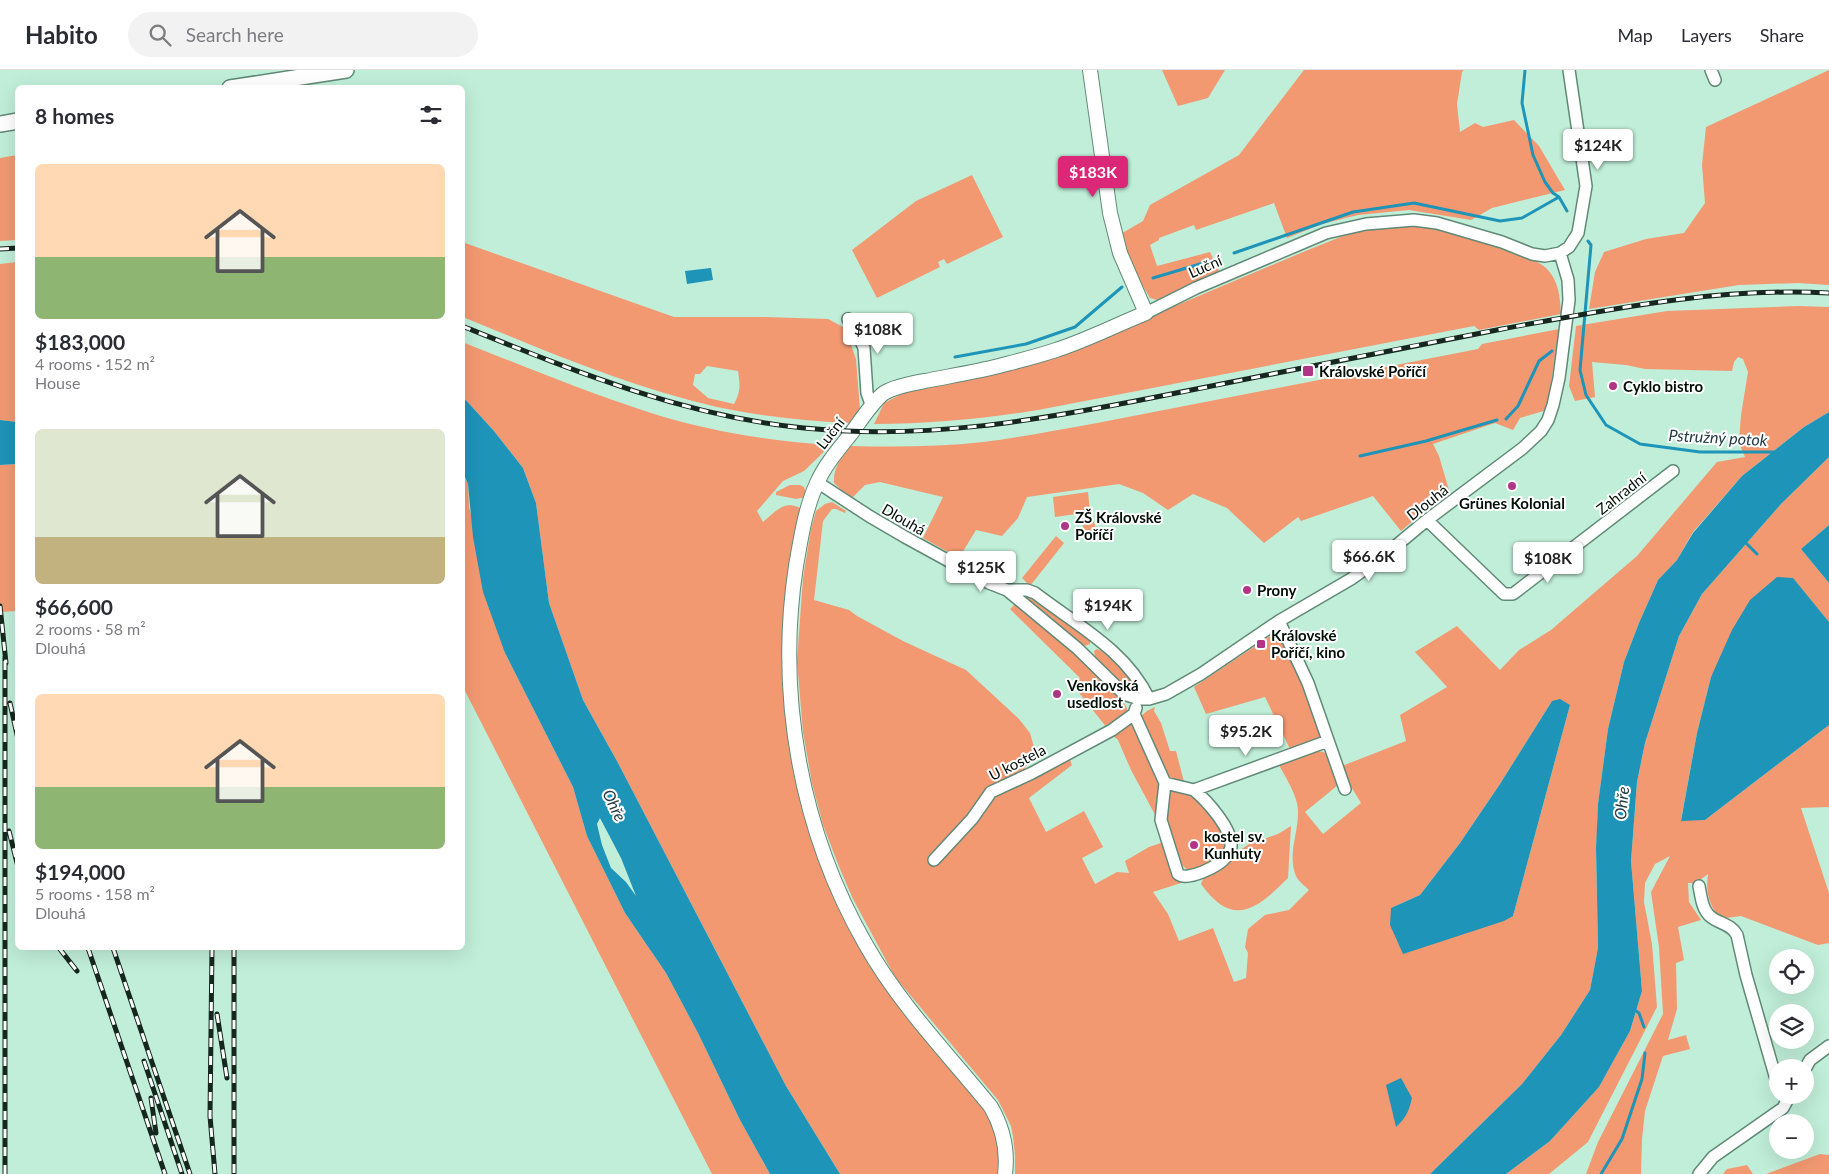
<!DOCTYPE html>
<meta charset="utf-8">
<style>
:root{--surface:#fff;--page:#f2f2f3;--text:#2b2b33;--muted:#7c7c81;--line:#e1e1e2;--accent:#db2777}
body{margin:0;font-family:Lato,sans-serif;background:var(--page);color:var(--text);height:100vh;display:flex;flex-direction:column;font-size:19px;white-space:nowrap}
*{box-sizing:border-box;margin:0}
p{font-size:16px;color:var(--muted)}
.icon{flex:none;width:28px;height:28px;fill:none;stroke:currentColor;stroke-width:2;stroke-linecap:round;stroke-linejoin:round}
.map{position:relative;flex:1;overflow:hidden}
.details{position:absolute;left:15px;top:15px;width:450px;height:865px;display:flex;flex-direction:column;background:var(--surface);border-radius:8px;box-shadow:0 5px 20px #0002}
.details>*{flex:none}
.tools{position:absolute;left:1769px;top:879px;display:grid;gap:10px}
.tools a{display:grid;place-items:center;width:45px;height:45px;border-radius:50%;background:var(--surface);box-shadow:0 5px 20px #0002;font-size:25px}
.price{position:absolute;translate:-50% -42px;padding:0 11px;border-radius:5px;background:#fff;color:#222;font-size:16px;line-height:32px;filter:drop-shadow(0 1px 2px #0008)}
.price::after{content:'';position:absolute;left:50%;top:30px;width:15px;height:11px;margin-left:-8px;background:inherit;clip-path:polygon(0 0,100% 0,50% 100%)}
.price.on{background:var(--accent);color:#fff}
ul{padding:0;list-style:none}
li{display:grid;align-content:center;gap:10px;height:265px;padding:0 20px}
li span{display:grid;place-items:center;height:155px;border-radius:8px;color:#555}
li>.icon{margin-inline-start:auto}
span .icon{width:90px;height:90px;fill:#fffc;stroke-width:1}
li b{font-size:21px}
h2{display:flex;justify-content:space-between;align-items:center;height:60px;padding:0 20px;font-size:21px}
header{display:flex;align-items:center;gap:30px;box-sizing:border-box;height:70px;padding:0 25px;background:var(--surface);border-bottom:1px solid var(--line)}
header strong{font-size:24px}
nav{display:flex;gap:28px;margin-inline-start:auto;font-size:18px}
.search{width:350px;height:45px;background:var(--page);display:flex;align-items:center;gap:12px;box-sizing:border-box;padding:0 18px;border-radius:28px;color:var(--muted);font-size:19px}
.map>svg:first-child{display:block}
</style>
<header>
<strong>Habito</strong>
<div class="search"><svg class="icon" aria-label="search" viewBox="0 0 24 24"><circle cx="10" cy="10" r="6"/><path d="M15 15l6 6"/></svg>Search here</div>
<nav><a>Map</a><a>Layers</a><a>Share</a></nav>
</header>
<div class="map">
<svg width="1829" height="1104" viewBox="0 0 1829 1104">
<rect width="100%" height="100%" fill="#c0eed8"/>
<path fill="#f29972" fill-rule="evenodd" d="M1162 0H1225L1208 28 1178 36Z
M1304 0H1464L1462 2 1457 34 1460 62 1475 53 1483 57 1514 50 1539 76 1565 120 1492 138 1471 150 1409 140 1358 145 1322 154 1287 168 1274 133 1196 160 1194 155 1159 168V170L1150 175 1157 196 1210 182 1219 201 1157 230 1150 228 1134 201 1119 165 1143 151 1150 135 1239 85Z
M1829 0V215L1798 213 1739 215 1589 239 1595 202 1604 182 1646 169 1684 163 1705 133 1702 95 1706 57Z
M17 85V170L0 171V88Z
M972 105 1003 167 947 194 944 189 938 192 940 197 877 228 852 180 916 131Z
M1406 155C1416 156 1427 157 1436 159 1460 164 1530 183 1546 198 1559 211 1560 227 1561 244L1479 260 1474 256 1038 340C983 349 929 354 874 354L884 333 904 323 1059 285 1303 182 1343 166 1373 159Z
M462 172 674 247H765L828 249 845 258 856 289 860 340 849 353C804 351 760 346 717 337 629 317 546 281 463 247ZM707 296 738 301C740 314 741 322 734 334L708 328 693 315 695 304H700Z
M17 192H18L17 352 0 350V194Z
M1798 236 1829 237V342L1804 357 1742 406 1693 462 1677 490 1658 510 1639 553 1624 592 1608 659 1598 734 1596 787 1598 878 1590 920 1561 965 1522 1014 1430 1104H1015V1086L1013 1066 1011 1056 998 1030 895 907 853 829 840 799 823 755 812 713 803 662 797 591 803 508 811 459 816 441 825 434 832 432 846 441 845 443 836 439H832L823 451 814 530 849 540 857 546 903 571 966 600 1019 649 1030 663 1036 684 1025 698 1024 711 1069 687 1072 695 1029 728 1046 762 1084 741 1103 777 1082 788 1095 814 1117 802 1129 803 1125 791 1149 777 1161 773 1157 749 1153 741 1131 700 1118 670 1110 663 1132 651 1162 714 1159 746 1175 799 1181 813 1153 822 1168 844 1179 871 1213 858 1234 912 1246 908 1248 883 1245 877 1248 859 1265 845 1289 840 1309 820C1305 816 1298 811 1296 806 1287 784 1299 762 1298 740 1297 724 1285 707 1278 693 1290 689 1322 672 1330 688 1334 696 1335 706 1338 715L1305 742 1323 764 1361 733 1344 705 1342 696 1406 671 1400 645 1447 617 1415 582 1457 556 1500 600 1519 580 1551 560 1637 486 1717 392 1745 387 1739 373 1741 345 1748 302 1743 289 1738 287 1734 292 1732 301 1645 299 1626 295 1592 292 1595 327 1575 331 1569 316 1576 256 1667 241ZM1552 631 1570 635 1513 846 1391 838 1420 825 1460 773 1500 714Z
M1559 259 1547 340 1520 348 1513 360 1495 353 1433 374 1439 386 1449 420 1401 461 1373 426 1301 451 1298 447 1264 473 1227 438 1193 424 1168 440 1143 423 1119 414 1027 427 1018 448 1002 466 976 460 959 488 923 468 943 427 880 412 865 415 851 429 834 413C833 397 841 389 850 376 894 377 939 377 983 372 1021 367 1059 360 1097 353L1478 279 1482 274Z
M462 272C524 296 585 322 648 342 707 361 769 371 831 375L804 401 783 411 757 441 763 452C776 441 785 429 802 439L786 630 843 839 979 1028 996 1060 999 1083 997 1104H840L786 1016 618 693 583 630 549 533 536 433 523 398 494 361 463 327Z
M1829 387V455L1801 479 1829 513V552L1792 508 1711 607 1697 663 1681 750H1705L1829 655V737L1801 738 1829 823V873L1818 875 1741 846 1726 848 1718 847C1708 831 1706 823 1708 804L1696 813H1688L1689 832 1701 850 1678 857 1684 890 1676 893 1677 939 1668 970 1686 965 1690 979 1663 986 1645 1041 1642 1069 1641 1104H1586L1598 1072 1663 944 1659 877 1651 822 1670 786 1655 794 1645 813 1644 832 1652 874 1657 937 1588 1072 1549 1104H1506L1550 1071 1599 1017 1630 961 1642 921 1631 791 1637 712 1645 673 1679 566 1702 524 1781 434Z
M17 394V540L16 541 0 542V395Z
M462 403 468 414 469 437 505 583 573 717 587 766 625 843 666 903 698 963 740 1050 770 1104H712L463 617Z
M790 415H800L804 417 806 424 805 427 796 429 776 425V422Z
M1088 422 1090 442 1055 447 1053 427Z
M1093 449 1097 463 1087 465 1083 459V451Z
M1056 466 1064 473 1030 516 1022 508Z
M1020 523 1036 529 1088 569 1090 572V574L1085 576 1031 532 1019 525Z
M1015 534 1086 591 1126 636 1128 643 1107 658 1073 615 1080 608 1010 539Z
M1279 560 1305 616 1322 667 1290 679 1265 627 1206 644 1194 617Z
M1097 579 1102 581 1135 612 1140 621 1138 622C1119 617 1107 601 1095 587L1094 581Z
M1155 637 1154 641 1161 653 1170 681H1176L1185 716 1170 709 1141 646 1147 641Z
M1169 718 1193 725 1204 734 1227 766 1226 783C1219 787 1204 799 1196 801 1176 805 1165 756 1165 741 1166 734 1168 726 1169 718Z
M1291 756 1288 808C1257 839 1233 859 1201 814L1205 804 1249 774 1278 764Z
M1820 1084 1829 1085V1104H1766Z
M1747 1095 1753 1104H1723L1727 1099Z"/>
<path fill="#1e94b8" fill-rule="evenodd" d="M711 198 713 210 687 214 685 201Z
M463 327 494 361 523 398 536 433 549 533 583 630 618 693 786 1016 840 1104H770L740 1050 698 963 666 903 625 843 587 766 573 717 505 583 483 522 473 467 468 414 463 403ZM600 748 621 788 636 826 626 812 611 798 602 775 597 754Z
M1829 342V387L1781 434 1702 524 1679 566 1645 673 1637 712 1631 791 1642 921 1630 961 1599 1017 1550 1071 1506 1104H1430L1522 1014 1561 965 1590 920 1598 878 1596 778 1598 734 1608 659 1624 592 1639 553 1658 510 1677 490 1693 463 1742 406 1804 357Z
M0 350 17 352V394L0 395Z
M1829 455V513L1801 479Z
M1777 507 1793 508 1829 552V655L1705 750 1681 751 1697 663 1711 607 1732 560 1750 530Z
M1560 629 1570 635 1513 846 1504 851 1403 884 1390 855 1391 838 1420 825 1460 773 1500 714 1552 631Z
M1401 1008 1412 1028C1409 1041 1406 1048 1396 1057L1386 1015Z"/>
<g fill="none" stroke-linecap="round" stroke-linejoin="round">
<path stroke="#1e94b8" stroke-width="3" d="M1525 0 1522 33 1533 85 1545 112 1553 123 1559 127 1567 141
M1588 171 1591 175 1580 300 1586 325 1606 355 1640 374 1700 382H1774
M1234 183 1353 142 1414 133 1500 151 1522 148 1559 127
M1153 208 1210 191
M955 287 1026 274 1075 257 1122 217
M1506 349 1518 336 1539 291 1552 281
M1360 386 1426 371 1497 350
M1745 472 1757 484
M1633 939 1639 943 1644 957
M1601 1104 1622 1069 1642 1009 1645 983"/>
<defs>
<path id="minor" d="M1711 0 1715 10
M1146 243 1196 218 1326 163 1366 154 1414 150 1437 153 1502 172 1532 184 1545 186 1560 183 1569 177 1578 163 1586 116 1569 0
M848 249 857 262 864 278 867 323 872 337
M817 412 869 446 905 467 989 513 1007 520 1077 578 1124 624 1139 629H1149L1166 624 1201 604 1279 551 1351 509 1386 484 1427 450 1523 378 1541 361 1548 350 1553 335 1559 308 1569 230 1568 210 1560 183
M1427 450 1504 524H1513L1673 401
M1007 520H1027L1035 523C1075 554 1126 580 1149 629
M1279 551 1308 613 1345 719
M1134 644 1165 713 1161 750 1178 804C1187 812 1219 796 1226 787 1229 785 1230 780 1231 777 1233 759 1206 730 1194 720
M1165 713 1194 720 1328 671
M934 790 972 749 991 722 1032 703 1112 660 1134 644 1136 638
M1699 816C1701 826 1702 840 1711 847 1720 854 1731 854 1737 865L1746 905 1778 1016
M1805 999 1810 990 1829 976
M1699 1104 1713 1087 1783 1038 1790 1025"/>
<path id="tertiary" d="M1005 1104C1008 1080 1003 1058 991 1037 948 984 900 935 866 875 801 762 776 626 796 496 801 468 805 439 817 413 825 395 838 380 850 365 859 353 872 332 884 323 896 316 913 313 925 311 950 306 975 302 999 296 1018 291 1038 286 1056 280 1087 270 1116 255 1146 243L1120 183 1110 143 1090 0"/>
<path id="secondary" d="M230 18 346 0
M0 54 18 51"/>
</defs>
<use href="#minor" stroke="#608a77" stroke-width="14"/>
<use href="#tertiary" stroke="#608a77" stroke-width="16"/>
<use href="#secondary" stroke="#608a77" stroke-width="18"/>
<use href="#minor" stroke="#fff" stroke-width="11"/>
<use href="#tertiary" stroke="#fff" stroke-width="14"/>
<use href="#secondary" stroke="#fff" stroke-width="15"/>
<defs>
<path id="rail" d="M0 179 18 178
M462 256C574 301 683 346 804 358 924 370 1034 351 1151 328 1268 305 1385 281 1502 259 1611 239 1718 217 1829 223
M0 536 6 593
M10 633 18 669
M9 761 18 797
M59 878 77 901
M88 878 165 1104
M113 878 190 1104
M212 878 210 1046 215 1104
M234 878V1104
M217 944 227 1008
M144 991 182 1104
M151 1028 156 1063
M5 1104V587"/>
</defs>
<use href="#rail" stroke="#16271f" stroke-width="5"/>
<use href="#rail" stroke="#fff" stroke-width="3" stroke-dasharray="9" stroke-linecap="butt"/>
</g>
<g fill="#b13587" stroke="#fff" stroke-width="2">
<rect x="1302" y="295" width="12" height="12" rx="2.5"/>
<circle cx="1613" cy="316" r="5"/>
<circle cx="1512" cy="416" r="5"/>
<circle cx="1065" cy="456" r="5"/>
<circle cx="1247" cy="520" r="5"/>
<rect x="1256" y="569" width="10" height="10" rx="2.5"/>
<circle cx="1057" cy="624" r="5"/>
<circle cx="1194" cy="775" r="5"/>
</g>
<g text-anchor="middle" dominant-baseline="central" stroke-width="4" stroke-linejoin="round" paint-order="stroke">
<g font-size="15" fill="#010f08" stroke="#fff">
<text transform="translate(1205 196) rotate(-24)">Luční</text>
<text transform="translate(830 363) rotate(-52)">Luční</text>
<text transform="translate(1621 423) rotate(-38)">Zahradní</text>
<text transform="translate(1427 432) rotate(-38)">Dlouhá</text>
<text transform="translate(904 449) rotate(30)">Dlouhá</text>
<text transform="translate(1017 692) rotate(-27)">U kostela</text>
</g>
<g font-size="15" font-weight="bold" fill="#010f08" stroke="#fff" text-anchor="start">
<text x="1319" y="301">Královské Poříčí</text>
<text x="1623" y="316">Cyklo bistro</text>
<text x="1512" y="433" text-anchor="middle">Grünes Kolonial</text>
<text x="1075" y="447">ZŠ Královské<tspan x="1075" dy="17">Poříčí</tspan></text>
<text x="1257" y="520">Prony</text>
<text x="1271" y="565">Královské<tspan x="1271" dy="17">Poříčí, kino</tspan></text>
<text x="1067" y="615">Venkovská<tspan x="1067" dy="17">usedlost</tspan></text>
<text x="1204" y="766">kostel sv.<tspan x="1204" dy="17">Kunhuty</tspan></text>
</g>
<g font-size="16" font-style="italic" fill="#223a43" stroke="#fff">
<text transform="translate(1718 367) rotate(3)">Pstružný potok</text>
<text transform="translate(1621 733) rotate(-84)">Ohře</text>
<text transform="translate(615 735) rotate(64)">Ohře</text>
</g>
</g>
</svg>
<div class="tools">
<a><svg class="icon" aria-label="locate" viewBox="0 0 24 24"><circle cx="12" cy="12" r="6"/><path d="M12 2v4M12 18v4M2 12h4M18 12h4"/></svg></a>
<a><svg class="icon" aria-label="layers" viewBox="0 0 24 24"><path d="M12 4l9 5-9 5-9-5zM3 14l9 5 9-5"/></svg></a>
<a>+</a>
<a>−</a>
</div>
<b class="price" style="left:1598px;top:101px">$124K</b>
<b class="price on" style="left:1093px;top:128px">$183K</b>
<b class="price" style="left:878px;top:285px">$108K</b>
<b class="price" style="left:1369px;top:512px">$66.6K</b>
<b class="price" style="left:1548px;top:514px">$108K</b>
<b class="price" style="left:981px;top:523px">$125K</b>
<b class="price" style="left:1108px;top:561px">$194K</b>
<b class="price" style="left:1246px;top:687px">$95.2K</b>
<section class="details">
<h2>8 homes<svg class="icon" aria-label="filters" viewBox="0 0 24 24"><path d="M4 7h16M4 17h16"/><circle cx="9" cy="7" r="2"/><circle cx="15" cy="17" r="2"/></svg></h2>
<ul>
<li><span style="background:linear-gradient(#ffd9b3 60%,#8fb573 0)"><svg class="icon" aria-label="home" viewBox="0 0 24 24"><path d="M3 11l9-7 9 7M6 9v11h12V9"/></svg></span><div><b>$183,000</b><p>4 rooms · 152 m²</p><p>House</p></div></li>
<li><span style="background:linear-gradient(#dfe7d0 70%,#c2b280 0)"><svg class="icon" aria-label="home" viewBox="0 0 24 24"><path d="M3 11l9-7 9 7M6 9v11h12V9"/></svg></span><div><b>$66,600</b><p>2 rooms · 58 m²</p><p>Dlouhá</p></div></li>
<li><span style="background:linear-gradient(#ffd9b3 60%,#8fb573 0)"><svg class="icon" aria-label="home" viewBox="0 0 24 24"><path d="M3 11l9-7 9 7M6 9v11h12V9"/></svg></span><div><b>$194,000</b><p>5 rooms · 158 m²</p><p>Dlouhá</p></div></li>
</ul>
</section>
</div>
